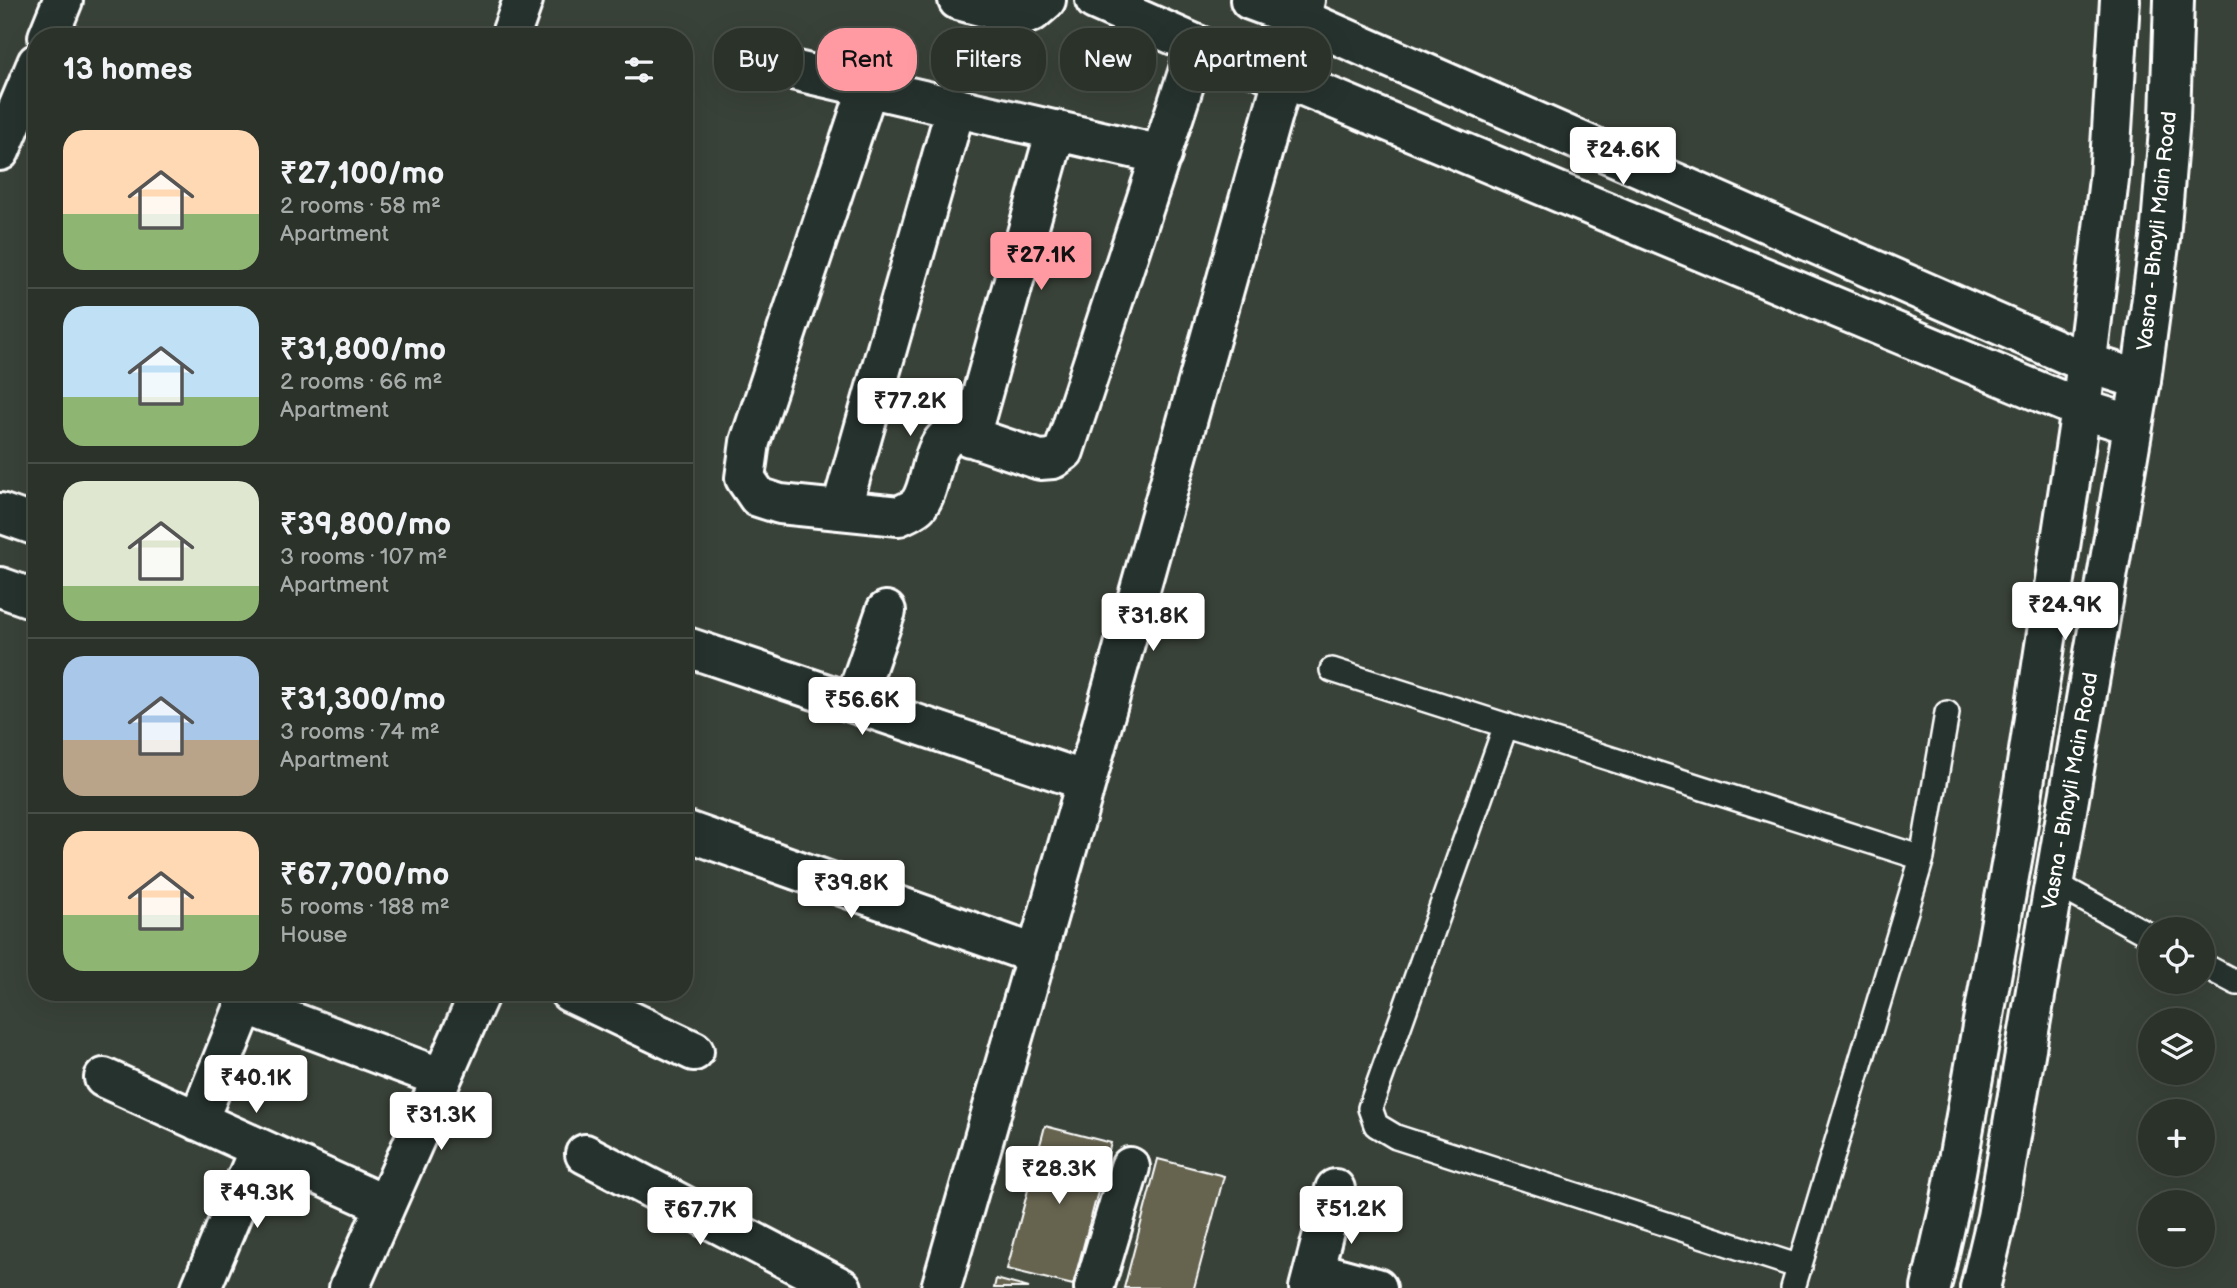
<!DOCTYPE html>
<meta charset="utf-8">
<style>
:root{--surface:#2b322a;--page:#333a32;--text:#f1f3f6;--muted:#a6aaa8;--line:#474d47;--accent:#ff9aa2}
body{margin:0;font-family:"Balsamiq Sans",sans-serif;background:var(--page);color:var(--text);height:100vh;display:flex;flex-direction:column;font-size:26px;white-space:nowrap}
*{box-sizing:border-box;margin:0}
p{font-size:23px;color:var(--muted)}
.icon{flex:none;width:38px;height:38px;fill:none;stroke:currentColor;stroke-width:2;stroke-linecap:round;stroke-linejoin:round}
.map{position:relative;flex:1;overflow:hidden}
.panel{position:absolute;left:28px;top:28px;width:665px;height:973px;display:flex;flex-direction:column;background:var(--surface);border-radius:28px;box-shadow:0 7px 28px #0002,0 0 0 2px var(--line)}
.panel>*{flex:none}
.top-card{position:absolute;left:714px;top:28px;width:665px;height:63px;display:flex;gap:14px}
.fabs{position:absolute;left:2138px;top:917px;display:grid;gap:14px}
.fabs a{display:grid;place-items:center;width:77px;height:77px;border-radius:50%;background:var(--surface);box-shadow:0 7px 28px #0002,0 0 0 2px var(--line);font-size:35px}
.price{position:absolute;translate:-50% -60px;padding:0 16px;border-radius:7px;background:#fff;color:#222;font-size:23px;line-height:46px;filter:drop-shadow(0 2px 4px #0008)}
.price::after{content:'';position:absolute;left:50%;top:42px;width:21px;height:16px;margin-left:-10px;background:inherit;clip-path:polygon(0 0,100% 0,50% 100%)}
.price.active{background:var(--accent);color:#111}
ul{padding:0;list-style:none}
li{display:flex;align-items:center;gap:21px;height:175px;padding:0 35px}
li+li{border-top:2px solid var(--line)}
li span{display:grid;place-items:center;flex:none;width:196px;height:140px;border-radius:21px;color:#555}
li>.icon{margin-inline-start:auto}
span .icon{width:84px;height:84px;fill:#fffc;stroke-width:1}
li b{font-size:30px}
h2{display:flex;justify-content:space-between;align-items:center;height:84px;padding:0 35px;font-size:30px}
.tag{padding:0 24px;border-radius:28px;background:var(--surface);box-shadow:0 7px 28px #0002,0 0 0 2px var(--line);font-size:24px;line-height:63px}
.tag.active{background:var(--accent);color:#111}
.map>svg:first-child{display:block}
</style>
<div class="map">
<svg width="2237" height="1288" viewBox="0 0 2237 1288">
<rect width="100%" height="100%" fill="#394238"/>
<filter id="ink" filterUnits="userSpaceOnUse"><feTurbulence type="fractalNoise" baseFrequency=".0143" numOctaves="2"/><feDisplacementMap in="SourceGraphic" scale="14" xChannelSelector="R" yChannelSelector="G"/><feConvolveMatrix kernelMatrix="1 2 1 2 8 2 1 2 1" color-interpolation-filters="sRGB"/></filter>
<g filter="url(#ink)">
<path fill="#666450" stroke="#fff" stroke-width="2" d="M1045 1126 1111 1143 1073 1285 1007 1269Z
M1158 1159 1224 1176 1194 1288H1124Z
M996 1279 1029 1288H994Z"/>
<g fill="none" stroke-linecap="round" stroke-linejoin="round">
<defs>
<path id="service" d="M1332 670 1922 858
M1506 725 1370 1108 1376 1125 1396 1137 1800 1267
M2054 883 2151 936
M2203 965 2237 983
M1793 1288 1922 858 1947 713"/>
<path id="minor" d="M958 0 1020 17 1032 12 1046 0
M48 37 63 0
M510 37 523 0
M788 69 1162 155
M868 87 750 442 745 478 758 497 780 504 899 516C906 512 914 510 919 504 935 482 928 441 957 432L1040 460 1053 459 1064 451 1197 45
M0 151 37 63
M970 437 1056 130
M841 510 956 107
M0 513 37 526
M0 587 37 600
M684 646 1086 781
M854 703 886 611
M684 830 1037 955
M569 992 694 1051
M245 1004 442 1078
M104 1078 385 1205
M198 1121 250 992
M585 1154 842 1288
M1314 1271 1377 1288
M201 1288 259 1149
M349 1288 480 992
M941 1288 1081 800 1305 0
M1094 1288 1130 1167
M1309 1288 1335 1189"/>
<path id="tertiary" d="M1095 0 1197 45 1284 78 2081 409 2133 425
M1250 0 1299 18 2087 363 2141 380"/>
<path id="secondary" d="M1931 1288 1950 1205 2015 843 2081 409 2109 179 2120 0
M1980 1288 1997 1217 2141 380 2160 238 2170 118 2174 0"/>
</defs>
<use href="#service" stroke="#fff" stroke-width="28"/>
<use href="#minor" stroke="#fff" stroke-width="44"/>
<use href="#tertiary" stroke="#fff" stroke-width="44"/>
<use href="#secondary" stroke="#fff" stroke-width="44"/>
<use href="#service" stroke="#26332d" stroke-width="23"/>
<use href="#minor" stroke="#26332d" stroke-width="38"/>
<use href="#tertiary" stroke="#26332d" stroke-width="38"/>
<use href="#secondary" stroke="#26332d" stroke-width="38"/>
</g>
</g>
<g text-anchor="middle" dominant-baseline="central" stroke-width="7" stroke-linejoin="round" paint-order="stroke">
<g font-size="21" fill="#fff" stroke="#26332d">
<text transform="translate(2157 231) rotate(-84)">Vasna - Bhayli Main Road</text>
<text transform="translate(2070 791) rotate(-80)">Vasna - Bhayli Main Road</text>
</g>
</g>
</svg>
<div class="fabs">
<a><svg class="icon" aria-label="locate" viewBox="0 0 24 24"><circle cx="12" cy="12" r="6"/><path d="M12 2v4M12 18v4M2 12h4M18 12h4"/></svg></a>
<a><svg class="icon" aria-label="layers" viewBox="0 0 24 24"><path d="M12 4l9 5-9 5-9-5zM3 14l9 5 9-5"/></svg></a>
<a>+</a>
<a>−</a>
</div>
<b class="price" style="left:1623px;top:187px">₹24.6K</b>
<b class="price active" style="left:1041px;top:292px">₹27.1K</b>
<b class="price" style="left:910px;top:438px">₹77.2K</b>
<b class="price" style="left:2065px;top:642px">₹24.9K</b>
<b class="price" style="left:1153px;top:653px">₹31.8K</b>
<b class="price" style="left:862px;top:737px">₹56.6K</b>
<b class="price" style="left:851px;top:920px">₹39.8K</b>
<b class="price" style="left:256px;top:1115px">₹40.1K</b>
<b class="price" style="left:441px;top:1152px">₹31.3K</b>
<b class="price" style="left:1059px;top:1206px">₹28.3K</b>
<b class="price" style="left:257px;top:1230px">₹49.3K</b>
<b class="price" style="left:1351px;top:1246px">₹51.2K</b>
<b class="price" style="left:700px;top:1247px">₹67.7K</b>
<div class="top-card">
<a class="tag">Buy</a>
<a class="tag active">Rent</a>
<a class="tag">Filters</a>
<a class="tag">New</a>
<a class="tag">Apartment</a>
</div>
<section class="panel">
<h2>13 homes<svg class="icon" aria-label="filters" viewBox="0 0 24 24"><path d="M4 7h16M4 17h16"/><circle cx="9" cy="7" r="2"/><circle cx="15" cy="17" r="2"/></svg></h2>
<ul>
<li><span style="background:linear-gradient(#ffd9b3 60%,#8fb573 0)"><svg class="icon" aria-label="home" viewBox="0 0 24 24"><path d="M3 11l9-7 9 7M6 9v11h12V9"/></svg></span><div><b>₹27,100/mo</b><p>2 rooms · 58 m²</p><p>Apartment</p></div></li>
<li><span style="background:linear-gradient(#bfe0f5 65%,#8fb573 0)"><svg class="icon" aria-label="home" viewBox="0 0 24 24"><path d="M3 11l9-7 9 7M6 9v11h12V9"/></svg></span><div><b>₹31,800/mo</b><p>2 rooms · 66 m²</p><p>Apartment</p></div></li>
<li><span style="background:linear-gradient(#dfe7d0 75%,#8fb573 0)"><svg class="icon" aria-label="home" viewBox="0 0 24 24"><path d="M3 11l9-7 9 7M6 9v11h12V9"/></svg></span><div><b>₹39,800/mo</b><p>3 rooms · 107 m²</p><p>Apartment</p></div></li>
<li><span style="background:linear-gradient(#a9c7e8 60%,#b9a48a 0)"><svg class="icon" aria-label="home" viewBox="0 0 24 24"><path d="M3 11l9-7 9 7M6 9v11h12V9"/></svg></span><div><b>₹31,300/mo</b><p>3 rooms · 74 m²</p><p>Apartment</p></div></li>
<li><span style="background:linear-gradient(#ffd9b3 60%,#8fb573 0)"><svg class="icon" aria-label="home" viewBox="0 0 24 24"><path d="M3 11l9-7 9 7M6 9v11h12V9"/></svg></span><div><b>₹67,700/mo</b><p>5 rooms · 188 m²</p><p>House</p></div></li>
</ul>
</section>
</div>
